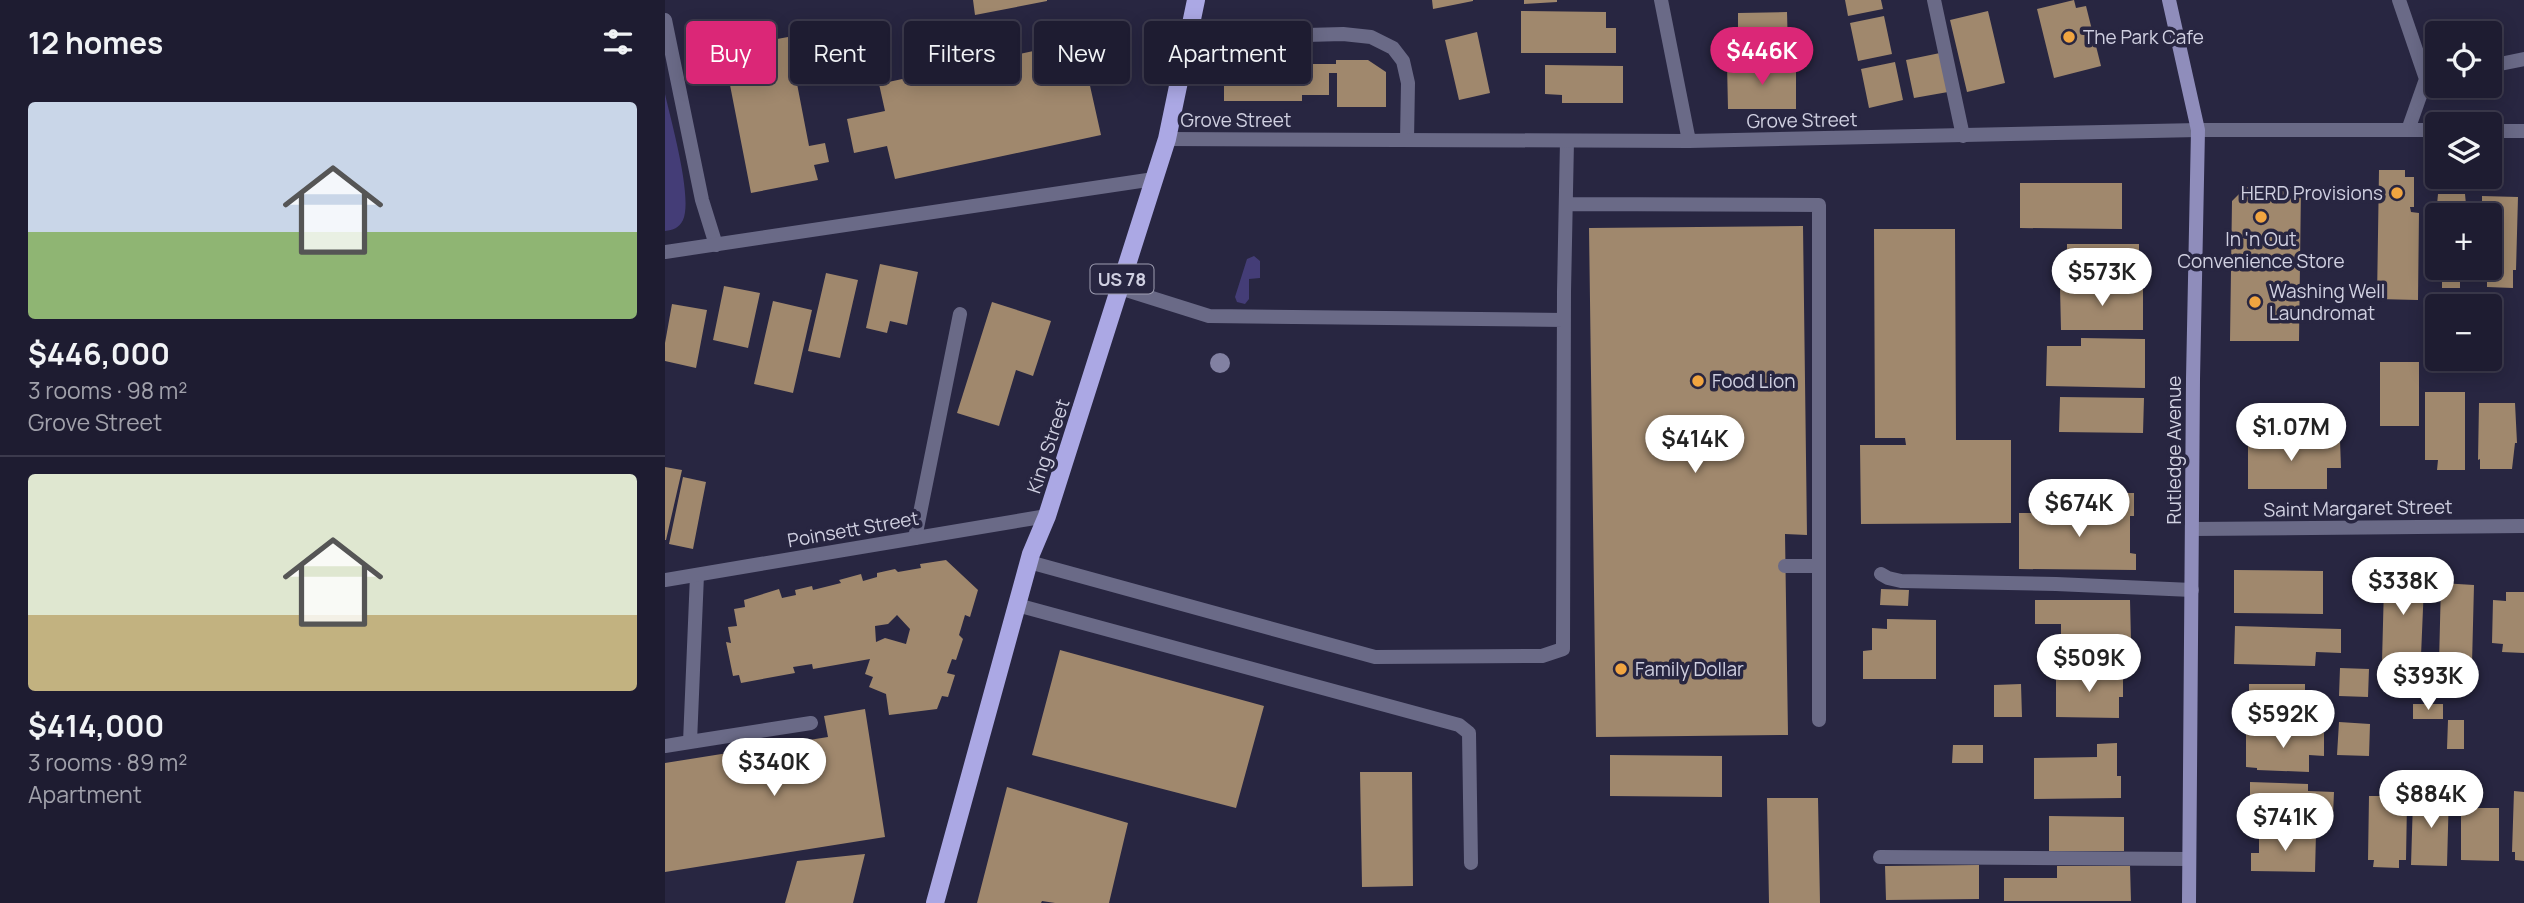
<!DOCTYPE html>
<meta charset="utf-8">
<style>
:root{--surface:#1e1c31;--page:#262539;--text:#f1f3f6;--muted:#a1a1ab;--line:#3c3a4d;--accent:#db2777}
body{margin:0;font-family:Manrope,sans-serif;background:var(--page);color:var(--text);height:100vh;display:flex;flex-direction:column;font-size:26px;white-space:nowrap}
*{box-sizing:border-box;margin:0}
p{font-size:23px;color:var(--muted)}
.icon{flex:none;width:38px;height:38px;fill:none;stroke:currentColor;stroke-width:2;stroke-linecap:round;stroke-linejoin:round}
.map{position:relative;flex:1;overflow:hidden}
.drawer{display:flex;flex-direction:column;background:var(--surface);width:665px}
.drawer>*{flex:none}
.hud{position:absolute;left:21px;top:21px;width:665px;height:63px;display:flex;gap:14px}
.controls{position:absolute;left:1760px;top:21px;display:grid;gap:14px}
.controls a{display:grid;place-items:center;width:77px;height:77px;border-radius:7px;background:var(--surface);box-shadow:0 4px 18px #0003,0 0 0 2px var(--line);font-size:35px}
.price{position:absolute;translate:-50% -60px;padding:0 16px;border-radius:24px;background:#fff;color:#222;font-size:23px;line-height:46px;filter:drop-shadow(0 2px 4px #0008)}
.price::after{content:'';position:absolute;left:50%;top:42px;width:21px;height:16px;margin-left:-10px;background:inherit;clip-path:polygon(0 0,100% 0,50% 100%)}
.price.selected{background:var(--accent);color:#fff}
ul{padding:0;list-style:none}
li{display:grid;align-content:center;gap:14px;height:371px;padding:0 28px}
li+li{border-top:2px solid var(--line)}
li span{display:grid;place-items:center;height:217px;border-radius:7px;color:#555}
li>.icon{margin-inline-start:auto}
span .icon{width:126px;height:126px;fill:#fffc;stroke-width:1}
li b{font-size:30px}
h2{display:flex;justify-content:space-between;align-items:center;height:84px;padding:0 28px;font-size:30px}
.tag{padding:0 24px;border-radius:7px;background:var(--surface);box-shadow:0 4px 18px #0003,0 0 0 2px var(--line);font-size:24px;line-height:63px}
.tag.selected{background:var(--accent);color:#fff}
main{display:flex;flex:1;min-height:0}
.map>svg:first-child{display:block}
</style>
<main>
<section class="drawer">
<h2>12 homes<svg class="icon" aria-label="filters" viewBox="0 0 24 24"><path d="M4 7h16M4 17h16"/><circle cx="9" cy="7" r="2"/><circle cx="15" cy="17" r="2"/></svg></h2>
<ul>
<li><span style="background:linear-gradient(#c9d6e8 60%,#8fb573 0)"><svg class="icon" aria-label="home" viewBox="0 0 24 24"><path d="M3 11l9-7 9 7M6 9v11h12V9"/></svg></span><div><b>$446,000</b><p>3 rooms · 98 m²</p><p>Grove Street</p></div></li>
<li><span style="background:linear-gradient(#dfe7d0 65%,#c2b280 0)"><svg class="icon" aria-label="home" viewBox="0 0 24 24"><path d="M3 11l9-7 9 7M6 9v11h12V9"/></svg></span><div><b>$414,000</b><p>3 rooms · 89 m²</p><p>Apartment</p></div></li>
</ul>
</section>
<div class="map">
<svg width="1859" height="903" viewBox="0 0 1859 903">
<rect width="100%" height="100%" fill="#282641"/>
<path fill="#443d77" d="M0 94C6 121 28 198 18 220 14 228 8 230 0 231Z
M589 256 595 261V278L584 279V299L580 304 572 302 570 297 582 259Z"/>
<path fill="#a0886d" fill-rule="evenodd" d="M308 0H382V1L310 15Z
M767 0H808V1L768 9Z
M859 0H892V2L859 4Z
M1180 0H1216L1218 9 1183 16Z
M1409 0 1411 8 1421 6 1436 66 1389 78 1372 9Z
M856 11 941 12V28H951V53H856Z
M1323 11 1340 83 1302 92 1285 20Z
M1122 12 1123 50 1062 51V29H1073V13Z
M1219 16 1227 54 1193 61 1185 23Z
M812 32 825 93 794 100 780 40Z
M123 37 144 146 160 143 164 162 149 165 153 180 86 193 58 49Z
M415 41 436 135 230 179 222 146 189 153 182 119 220 111 214 84Z
M1275 53 1283 92 1249 98 1241 60Z
M559 58H633V64H671V60H703L721 72V107H672V73H664V95H637V101H559Z
M1230 62 1238 100 1204 108 1196 69Z
M1062 64 1131 65V109H1063Z
M880 65 958 66V103H897V95L880 94Z
M1714 170H1740V177H1749V207H1745L1746 212 1754 213 1753 300 1712 299Z
M1355 183H1457V229L1355 228Z
M1581 187H1636L1634 341H1565L1567 201Z
M1773 194H1800L1802 215H1771Z
M1817 196 1853 197 1851 270H1848V288L1822 287V268H1825V215H1817Z
M1138 226 1142 535 1120 534 1123 735 931 737 924 228Z
M1209 229H1290L1291 440H1346V523L1196 524 1195 445H1241L1240 438H1210Z
M1402 244H1474V276H1402Z
M215 264 253 272 242 325 225 321 222 333 201 328Z
M1771 268H1800V280H1795V288H1777V279H1771Z
M161 273 193 280 175 358 143 351Z
M59 286 95 293 83 348 48 340Z
M1395 287H1478V330H1396Z
M108 301 147 310 128 393 89 384Z
M327 302 386 321 368 376 351 370 334 426 292 413Z
M7 304 42 310 31 368 0 361V343Z
M1416 338 1480 339V388L1381 386 1382 346H1416Z
M1715 362H1754V426H1715Z
M1760 392H1800V470H1772L1773 460H1760Z
M1395 397 1479 398 1478 433 1394 432Z
M1814 403H1850L1852 443H1850L1847 469H1815V459L1813 460Z
M1583 439 1675 440 1676 468H1662V489H1583Z
M0 467 17 470 1 540H0Z
M18 477 41 482 28 549 4 544Z
M1444 493H1469V516H1465V553L1471 554V570L1354 569V513H1444Z
M281 560 313 590 305 617 300 615 294 635 298 639 291 660 287 659 282 673 290 675 283 697 277 696 272 709 224 715 221 694 204 687 208 677 200 674 205 659 148 669 147 664 128 667 130 673 76 683 74 675 68 676 61 642 66 643 63 627 72 626 69 609 80 607 79 600 114 589 117 598 131 595 130 590 147 586 148 590 176 583 174 580 196 574 198 581 212 577V573L230 569 233 572 256 568 255 564ZM232 615 245 629 241 644 220 638 211 642 210 626 223 624Z
M1569 570 1658 571V614L1569 613Z
M1724 573 1755 574 1754 585H1759L1756 656 1732 655V663L1717 662 1719 585H1724Z
M1776 583 1809 585 1807 664 1774 663Z
M1216 589 1244 590 1243 606 1215 605Z
M1841 592H1859V653L1837 652 1838 644 1827 643 1828 600 1841 601Z
M1370 600H1465L1466 641 1396 642V624H1370Z
M1222 619 1271 620V679H1198V651L1207 650V628L1222 629Z
M1570 626 1676 629V653L1651 652 1650 666 1569 664Z
M395 650 599 706 571 808 367 755Z
M1675 668 1704 669 1703 697 1674 696Z
M1391 671 1458 672V697H1454V718L1391 717Z
M1356 684 1357 717H1329V685Z
M1584 684H1640V717H1584Z
M1748 704H1778V719H1748Z
M200 709 220 837 0 872V763L163 737 159 716Z
M1783 720H1799V749H1782Z
M1674 722 1705 724 1704 756 1672 755Z
M1591 731 1659 733V756L1644 755V772L1592 770V768L1581 767V734H1591Z
M1452 743V776H1456V798L1369 799V758L1432 757V744Z
M1288 745H1318V763H1287Z
M945 755 1057 756V797L945 796Z
M695 772H747L748 886 697 887Z
M1585 782 1643 784V791L1669 792 1668 815 1643 814V821L1585 819Z
M342 787 463 823 444 903H390L377 901 376 903H312Z
M1763 790 1784 791 1782 866 1746 865 1748 800 1763 801Z
M1849 791 1859 792V861L1850 860V852H1847Z
M1704 796H1717L1718 801 1742 802 1741 860H1734V868L1708 867 1709 860H1703Z
M1102 798H1153L1155 903H1104Z
M1796 808H1834V861L1796 860Z
M1384 816 1459 817V851H1384Z
M1594 832 1651 833 1650 872 1586 871V853H1594Z
M200 854 188 903H120L132 861Z
M1314 865V899L1221 900 1220 866Z
M1392 866H1465L1466 901H1339V878H1392Z"/>
<g fill="none" stroke-linecap="round" stroke-linejoin="round">
<path stroke="#6a6a87" stroke-width="14" d="M1269 0 1298 136
M1734 0 1761 79 1743 130
M0 20 37 200 51 245
M524 38 678 34 706 37 728 48 738 61 743 83 742 140
M1825 66 1859 59
M901 204 1154 205V720
M455 288 544 316 899 320
M250 538 295 314
M364 562 710 657 877 656 898 649 899 292 902 141
M1120 566H1154
M1216 574 1223 578 1236 581 1391 584 1527 590
M25 742 146 723
M0 746 25 742 32 575
M1215 857 1524 859"/>
<path stroke="#6a6a87" stroke-width="14" d="M996 0 1024 141
M1825 131H1859
M502 139 1024 141 1533 130H1773
M0 252 489 179
M1528 529 1859 526
M0 580 382 516
M352 605 794 725 804 733 806 863"/>
<path stroke="#8f8dbb" stroke-width="14" d="M1504 0 1533 130 1528 379 1524 903"/>
<path stroke="#aba8e4" stroke-width="18" d="M270 903 366 554 382 516 502 139 531 0"/>
</g>
<circle fill="#8281a2" cx="555" cy="363" r="10"/>
<g fill="#f1a540" stroke="#282641" stroke-width="2.5">
<circle cx="1404" cy="37" r="7"/>
<circle cx="1732" cy="193" r="7"/>
<circle cx="1596" cy="217" r="7"/>
<circle cx="1590" cy="302" r="7"/>
<circle cx="1033" cy="381" r="7"/>
<circle cx="956" cy="669" r="7"/>
</g>
<g text-anchor="middle" dominant-baseline="central" stroke-width="7" stroke-linejoin="round" paint-order="stroke">
<rect fill="#282641" stroke="#9e9db1" stroke-width="2" x="425.5" y="264.5" width="63" height="29" rx="5"/>
<g font-size="18" font-weight="bold" fill="#d0d0e1">
<text x="457" y="279">US 78</text>
</g>
<g font-size="19" fill="#d0d0e1" stroke="#282641" text-anchor="start">
<text x="1418" y="37">The Park Cafe</text>
<text x="1718" y="193" text-anchor="end">HERD Provisions</text>
<text x="1596" y="239" text-anchor="middle">In 'n Out<tspan x="1596" dy="22">Convenience Store</tspan></text>
<text x="1604" y="291">Washing Well<tspan x="1604" dy="22">Laundromat</tspan></text>
<text x="1047" y="381">Food Lion</text>
<text x="970" y="669">Family Dollar</text>
</g>
<g font-size="19" fill="#d0d0e1" stroke="#282641">
<text x="571" y="120">Grove Street</text>
<text transform="translate(1137 120) rotate(-1)">Grove Street</text>
<text transform="translate(383 446) rotate(-72)">King Street</text>
<text transform="translate(1509 450) rotate(-90)">Rutledge Avenue</text>
<text transform="translate(1693 508) rotate(-1)">Saint Margaret Street</text>
<text transform="translate(188 529) rotate(-10)">Poinsett Street</text>
</g>
</g>
</svg>
<div class="controls">
<a><svg class="icon" aria-label="locate" viewBox="0 0 24 24"><circle cx="12" cy="12" r="6"/><path d="M12 2v4M12 18v4M2 12h4M18 12h4"/></svg></a>
<a><svg class="icon" aria-label="layers" viewBox="0 0 24 24"><path d="M12 4l9 5-9 5-9-5zM3 14l9 5 9-5"/></svg></a>
<a>+</a>
<a>−</a>
</div>
<b class="price selected" style="left:1097px;top:87px">$446K</b>
<b class="price" style="left:1437px;top:308px">$573K</b>
<b class="price" style="left:1626px;top:463px">$1.07M</b>
<b class="price" style="left:1030px;top:475px">$414K</b>
<b class="price" style="left:1414px;top:539px">$674K</b>
<b class="price" style="left:1738px;top:617px">$338K</b>
<b class="price" style="left:1424px;top:694px">$509K</b>
<b class="price" style="left:1763px;top:712px">$393K</b>
<b class="price" style="left:1618px;top:750px">$592K</b>
<b class="price" style="left:109px;top:798px">$340K</b>
<b class="price" style="left:1766px;top:830px">$884K</b>
<b class="price" style="left:1620px;top:853px">$741K</b>
<div class="hud">
<a class="tag selected">Buy</a>
<a class="tag">Rent</a>
<a class="tag">Filters</a>
<a class="tag">New</a>
<a class="tag">Apartment</a>
</div>
</div>
</main>
